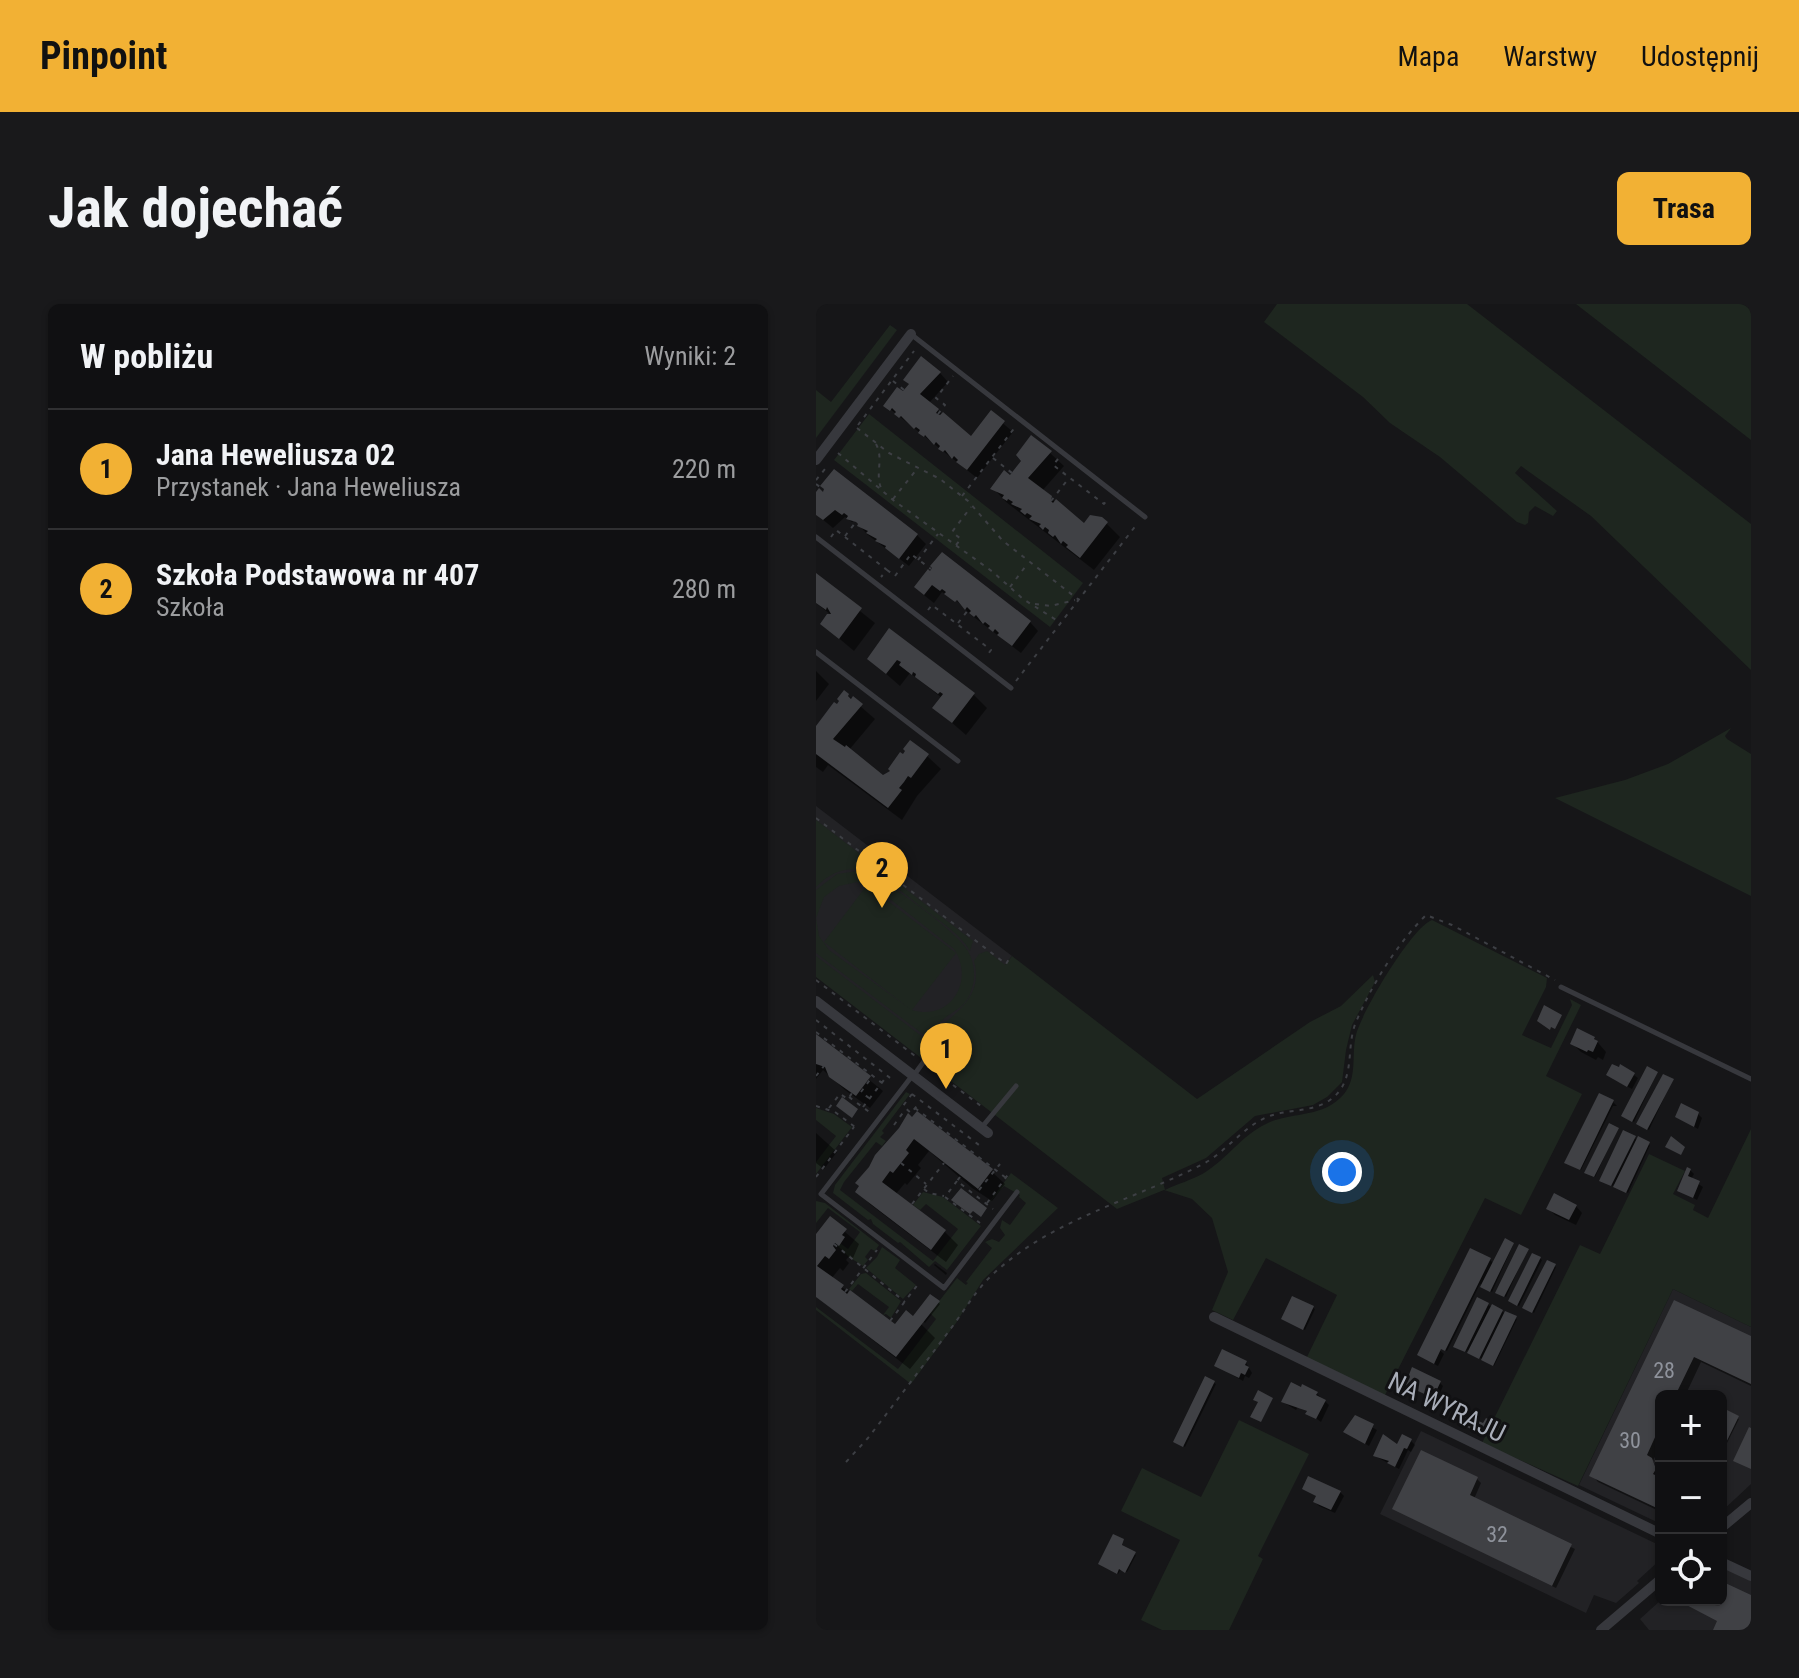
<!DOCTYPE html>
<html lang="pl">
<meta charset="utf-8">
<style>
body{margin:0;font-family:"Roboto Condensed",sans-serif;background:#19191b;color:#f1f3f6}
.controls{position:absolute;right:24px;bottom:24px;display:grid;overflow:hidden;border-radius:12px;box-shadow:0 2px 6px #0004}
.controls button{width:72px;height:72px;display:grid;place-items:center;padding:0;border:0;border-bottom:2px solid #303032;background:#101012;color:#f1f3f6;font:40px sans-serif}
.you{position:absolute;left:526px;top:868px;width:28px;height:28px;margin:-20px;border:6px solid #fff;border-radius:50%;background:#1a73e8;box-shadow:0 0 0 12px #1a73e833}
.badge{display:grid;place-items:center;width:52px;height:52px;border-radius:50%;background:#f2b134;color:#111;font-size:26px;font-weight:700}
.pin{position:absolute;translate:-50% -66px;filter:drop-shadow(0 2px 4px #0008)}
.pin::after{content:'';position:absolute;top:42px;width:28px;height:24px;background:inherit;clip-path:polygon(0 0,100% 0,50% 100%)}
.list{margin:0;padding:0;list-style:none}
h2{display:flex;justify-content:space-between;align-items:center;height:104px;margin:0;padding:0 32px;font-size:34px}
h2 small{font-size:26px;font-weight:400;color:#9c9d9f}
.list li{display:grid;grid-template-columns:52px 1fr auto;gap:24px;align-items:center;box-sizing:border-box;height:120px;padding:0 32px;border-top:2px solid #303032}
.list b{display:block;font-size:30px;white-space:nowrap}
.list p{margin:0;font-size:26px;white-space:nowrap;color:#9c9d9f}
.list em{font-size:26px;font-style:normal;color:#9c9d9f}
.icon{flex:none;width:44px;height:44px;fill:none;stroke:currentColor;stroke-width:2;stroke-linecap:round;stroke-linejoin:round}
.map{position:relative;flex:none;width:935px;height:1326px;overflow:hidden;border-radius:12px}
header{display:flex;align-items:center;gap:48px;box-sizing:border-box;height:112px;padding:0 40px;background:#f2b134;color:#111}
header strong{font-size:38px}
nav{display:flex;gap:44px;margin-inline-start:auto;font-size:28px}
.intro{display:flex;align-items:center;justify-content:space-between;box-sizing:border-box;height:192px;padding:0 48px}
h1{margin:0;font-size:56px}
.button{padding:20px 36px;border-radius:12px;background:#f2b134;color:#111;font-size:28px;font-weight:700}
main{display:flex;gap:48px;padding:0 48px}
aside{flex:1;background:#101012;border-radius:12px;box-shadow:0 2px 6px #0004}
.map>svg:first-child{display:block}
.built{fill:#222225}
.green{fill:#1e261f;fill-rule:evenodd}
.shadow{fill:#0007}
.building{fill:#404145}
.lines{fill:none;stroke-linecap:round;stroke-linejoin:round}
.path{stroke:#3d3f44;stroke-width:2;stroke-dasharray:4 6;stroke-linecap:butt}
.service{stroke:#37383d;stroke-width:5}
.minor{stroke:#37383d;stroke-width:10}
.labels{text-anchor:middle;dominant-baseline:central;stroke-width:6;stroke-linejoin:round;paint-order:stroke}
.number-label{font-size:22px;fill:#8e929b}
.street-label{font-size:26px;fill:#a8adb8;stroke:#111113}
</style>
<header>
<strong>Pinpoint</strong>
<nav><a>Mapa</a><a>Warstwy</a><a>Udostępnij</a></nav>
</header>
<div class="intro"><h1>Jak dojechać</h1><a class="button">Trasa</a></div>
<main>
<aside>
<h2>W pobliżu<small>Wyniki: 2</small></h2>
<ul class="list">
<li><span class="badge">1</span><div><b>Jana Heweliusza 02</b><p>Przystanek · Jana Heweliusza</p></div><em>220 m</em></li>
<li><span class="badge">2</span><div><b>Szkoła Podstawowa nr 407</b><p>Szkoła</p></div><em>280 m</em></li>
</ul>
</aside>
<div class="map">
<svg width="935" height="1326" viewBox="0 0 935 1326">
<rect width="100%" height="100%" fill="#161618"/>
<path class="built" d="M0,502L196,652L114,760L0,672Z
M857,985L935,1023V1180L905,1208V1092H845V1220L763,1181Z
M605,1127L845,1242V1255L821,1277L823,1279L800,1299L778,1291L770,1309L564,1210Z
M905,1262L935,1276V1326H833L824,1315L845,1296H905Z"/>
<path class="green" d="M461,0H651L935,220V366L775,212L705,162L699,169L741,207L737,212L719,202L713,208L712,219L709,221L701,218L624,153L574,119L547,93L448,18Z
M760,0H935V136Z
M74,21L81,26L0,134V86L15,98Z
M53,110L267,279L234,323L18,156Z
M915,424L909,432L911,435L935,450V592L739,494L809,476L852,460Z
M0,516L157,637L154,647C144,629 124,618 108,605C75,580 40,543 0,583Z
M42,567C64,570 142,628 152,647C158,658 160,672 156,684C150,706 136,706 123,719C119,724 115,730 112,734L0,649V586L21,570ZM41,578L60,584L138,645C159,676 135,718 96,706L140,649L51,581L8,638L94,705L13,646L3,632L0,614L8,593L23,582Z
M616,616L731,674L730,683L706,731L735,744L756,701L754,695L765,701L730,772L766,790L705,911L669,894L568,1093L490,1055L521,991L450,954L417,1016L396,1006L412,968L396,914L376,895L348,886L301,905L0,673V652L112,737C132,711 169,697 158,657L163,650L171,647L189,661L196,652L381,795L494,718L525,702L557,671L559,678L536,721L530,746L526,778L511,793L497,801L439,812L390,854L346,874L349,886C361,880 376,876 388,869C411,855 425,832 450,820C475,807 507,815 528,790C542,773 535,750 540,731C545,709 596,623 616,616Z
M90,788L94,790L66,827L68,829L64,833L70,837L66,842L60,838L28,878L24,886L117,957L142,925L110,900L104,906L97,901L107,888L127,893L165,922L131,966L119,957L113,963L84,938L82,939L57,920L55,915L52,916L17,889L19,881Z
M0,804L18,810L36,823L0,870V858L20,832L0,816Z
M935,825V1023L857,985L762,1182L666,1139L764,941L784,950L833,850L869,867L857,890L879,901L877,906L892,914Z
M195,869L242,904L167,976L140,1019L95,1080L0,1006V1003L82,1065L120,1015L114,1009L141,974L150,981L152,979L150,978L176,944L169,938L176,935L183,938L189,931L184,924L186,916L194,921L210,899L203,893L204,891L188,882L172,900Z
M0,897L9,899L63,941L59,947L55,945L49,953L52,956L47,962L33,953L22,942L24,939L32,945L44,928L12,904L0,919Z
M66,943L84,956L79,964L100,981L87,995L50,964L61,953Z
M50,969L85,997L75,1014L70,1010L67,1011L73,1003L42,980L36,987L33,985L45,970Z
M423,1116L493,1150L442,1252L447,1255L413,1326H346L325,1316L364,1236L305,1207L326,1164L385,1193Z"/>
<path class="shadow" d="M124,69L132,78L113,99L155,135L175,109L197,128L161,174L69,101Z
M234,149L248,162L226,187L268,222L290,219L304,233L278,266L190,198L177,184Z
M0,191L101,231L110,240L93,262L52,231L38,216L36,218L29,213L17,224L0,210Z
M112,268L214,318L222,327L205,349L154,310L136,292L134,294L126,288L118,299L109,292L101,283Z
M0,272L59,319L38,347L6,320L14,310L0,299Z
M74,327L157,390L171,404L150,431L119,404L126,394L111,382L94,369L84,382L53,355Z
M0,367L13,380L0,397Z
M28,388L59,415L33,446L67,473L111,452L125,465L101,492L86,516L12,461L7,468L0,463V426L21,403Z
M0,733L67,787L54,804L29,786L7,766L0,775Z
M778,734L790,748L787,756L782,753L780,756L765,748L756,739Z
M841,769L818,818L809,813Z
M818,771L822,774L816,785L797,775Z
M856,777L833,826L824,821Z
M797,798L801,802H797L765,866L752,860Z
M882,810L886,814L882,825L861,813Z
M92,812L175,867L189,880L176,897L156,884L113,847L102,861L105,864L91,881L89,879L79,891L129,928L142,941L130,958L55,901L42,888Z
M801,825L779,873L772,869Z
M0,829L21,848L8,865L0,859Z
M818,834L834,841L812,889L798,880L797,882L786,877Z
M874,866L878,870L875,875L887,883L881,896L863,886Z
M760,902L766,909L760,921L739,911L733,905Z
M14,915L43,940L37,954L34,951L30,956L33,959L27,967L24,964L15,975L79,1023L104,1019L119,1034L94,1065L0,992V933Z
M697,941L676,988L664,980L631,1047L619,1042L628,1050L622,1062L607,1054L604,1051L674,956L678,960Z
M711,946L690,993L683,989Z
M717,951L726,956L703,1002L695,998Z
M732,958L740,963L718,1009L710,1005Z
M119,960L131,969L130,971L118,961Z
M114,992L124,1000L109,1019L100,1011Z
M477,994L499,1005L489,1026L467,1014Z
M859,998L935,1034V1082L885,1058L869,1092H845V1140L837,1157L845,1172V1208L782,1178L776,1171Z
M672,1001L701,1015L678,1062L651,1046L650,1048L641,1044Z
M430,1059L436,1069L433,1074L429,1072L427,1077L401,1062Z
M390,1075L400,1080L369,1143L361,1138Z
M624,1079L627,1082L621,1096L592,1081Z
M500,1089L513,1101L505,1118L490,1107L482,1103L480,1106L467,1098Z
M905,1106L923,1115L908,1145L905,1143Z
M540,1114L561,1126L553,1142L530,1128Z
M595,1137L599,1141L595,1148L592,1146L583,1165L559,1152Z
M606,1148L661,1175L665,1179L658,1195L759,1245L740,1284L579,1205Z
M488,1184L524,1188L528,1192L519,1209L503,1202L499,1198L502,1193Z
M307,1237L306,1243L320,1251L311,1268L305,1265L302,1270L286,1262Z"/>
<path class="building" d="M105,52L125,68L104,90L123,105L120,109L124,111L127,108L155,132L175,106L189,117L151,166L140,158L142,156L138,152L136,155L129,146L127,148L122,145L124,142L120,138L118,141L109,131L108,133L102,129L104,126L100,123L98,125L85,112L83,114L78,110L80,108L76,104L74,107L67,102L81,83L87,87L93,80L87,76Z
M215,131L236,147L212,174L236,192L235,197L237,199L240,195L268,219L274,211L286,213L292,218L264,254L250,243L252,241L247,237L245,240L239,231L237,233L232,229L233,226L229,223L227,226L223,222L225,220L213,215L216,212L211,209L209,211L204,207L206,205L195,200L197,198L192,195L191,197L186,194L188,191L174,185L188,166L194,171L205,157L200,151Z
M18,165L102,230L83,255L69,244L70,242L59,237L61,235L50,229L52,227L41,222L42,220L40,218L30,215L32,212L28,209L26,211L19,206L7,216L0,211V188L3,184L7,188L8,185L4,182Z
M126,248L215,317L196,342L181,331L183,329L179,325L177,328L172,324L174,322L169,318L167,320L160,311L158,313L153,309L155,307L151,303L149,306L141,296L139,298L128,290L130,288L126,285L124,287L116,281L108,291L98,283L112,265L114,267L116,264L114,262Z
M0,269L46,304L23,335L4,320L11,310H15L11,303L10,306L0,299Z
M73,324L159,389L136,419L116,404L127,390L124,388L122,390L99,373L100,370L97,368L96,371L83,361L85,358L81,356L70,370L51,355Z
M28,386L33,390L32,392L35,395L37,392L47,400L17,435L29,443L30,441L67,471L74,467L72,465L84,448L87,450L89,447L87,445L94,436L113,450L95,474L92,472L88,478L83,484L86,486L72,504L0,450V422L18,398L21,400L23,397L21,395Z
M728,701L746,711L739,725L735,723L734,726L721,717Z
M761,724L779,733L778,735L782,737L777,748L772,746L771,748L754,740Z
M0,730L55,772L40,792L13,773L9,763L0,760Z
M796,760L803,763L804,760L819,769L811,783L790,771Z
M831,762L842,768L816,818L805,812Z
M847,770L858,775L831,826L820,820Z
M783,789L798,796L764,866L748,859Z
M26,793L42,805L36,814L20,802Z
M865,799L883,808L878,823L859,813Z
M101,807L177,865L162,885L98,835L90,846L93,849L77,869L74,867L66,878L130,926L115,946L39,888L43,882L39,879L53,863L59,851L83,824L92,809L96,813Z
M793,819L803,824L778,873L768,869Z
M807,826L820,832L795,882L783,877Z
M822,832L834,838L810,889L797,883Z
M855,832L869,843L865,851L849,843Z
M871,863L875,865L872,872L884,877L877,894L861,887Z
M145,884L171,904L165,913L157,907L154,910L135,896Z
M738,889L761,901L753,916L730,905Z
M14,912L31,925L26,931L29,933L23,942L19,939L17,942L20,946L13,955L9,952L1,962L28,981L25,985L29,988L31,990L34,986L79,1020L90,1006L97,1012L114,990L124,997L80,1053L0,993V930Z
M689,934L698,939L674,988L664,983Z
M703,940L713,945L688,993L679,989Z
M654,944L675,954L629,1047L625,1045L618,1060L601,1051Z
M716,949L725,953L701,1002L692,997Z
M731,956L740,960L716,1009L706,1004Z
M476,992L498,1002L487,1026L465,1015Z
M661,993L673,999L649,1048L637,1043Z
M858,996L935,1032V1080L878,1053L859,1092H845V1120L831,1151L836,1154L840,1165L837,1170L845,1174V1206L773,1172Z
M676,1000L687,1006L663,1055L651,1049Z
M689,1007L701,1012L677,1062L665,1056Z
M406,1045L431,1057L429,1061L433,1063L429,1071L425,1069L423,1074L398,1062Z
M596,1063L625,1077L617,1094L589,1081Z
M389,1072L399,1077L367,1143L357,1138Z
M475,1078L485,1083L486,1080L502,1088L500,1091L510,1096L500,1115L489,1110L491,1107L465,1098Z
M442,1086L457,1094L445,1118L434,1113L442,1098L437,1096Z
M905,1103L923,1112L905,1149Z
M645,1109L667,1119L670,1114L676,1117L669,1132L641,1118Z
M539,1111L558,1120L549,1140L527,1128Z
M933,1123L935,1124V1165L917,1157Z
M567,1130L581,1140L586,1130L596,1135L591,1145L588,1144L579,1163L571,1159L573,1157L557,1152Z
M605,1146L662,1173L654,1191L756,1240L736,1282L576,1205Z
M492,1172L525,1187L515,1206L497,1198L500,1192L486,1185Z
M297,1230L308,1235L306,1241L320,1248L309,1269L303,1265L301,1270L282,1260Z
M905,1277L935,1291V1326H897L901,1317L861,1296H905Z"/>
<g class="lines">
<path class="path" d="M77,77L88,86
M122,110L129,101L120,94L137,72
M42,121L98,47
M41,124L73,149L124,175L152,197L187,237L263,296
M60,140C68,155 59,169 65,184
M22,149L77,196L177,268L207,295L245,319
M177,154L196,169
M242,155L237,161L288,200L292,195
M0,176L9,165
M0,180L8,186
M146,192L200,122
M77,195L101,165
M235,197L253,174
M29,232L40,218
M15,233L20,226L71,266L65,273
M140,241L145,235L136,228L155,203
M102,256L122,230
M71,266L79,272L95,250L115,265
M194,283L212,259
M219,300L235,302L259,296
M112,306L116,301L175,346L170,353
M142,319L153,305
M200,377L321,220
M0,514L190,660L193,655
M0,676L99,752
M0,716L78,777
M0,728L66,779
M113,763L169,805
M0,772L8,762
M96,790L163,841
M96,790L87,802L95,809L104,798
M33,793L56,810
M53,794L45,788L56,773
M0,802L19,808L43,826
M47,803L71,772
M13,804L24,790L32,795L36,789
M99,804L190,874
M78,821L89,806
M85,859L110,880
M0,873L38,823
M144,873L141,877L177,905
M141,877L129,893L164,919
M108,885L113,889L128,892
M163,886L184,860
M171,899L194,868
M96,900L128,859
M18,940L89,998
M29,988L61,946
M74,1017L103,979
M30,1158L52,1134C79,1099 106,1063 133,1027C146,1010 158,989 173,974C232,916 316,897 387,860C408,849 424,827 445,816C465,804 494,810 514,796C541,777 529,744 540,718C556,680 581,640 610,611L636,621L739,676"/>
<path class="service" d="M96,31L329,213
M0,233L195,384
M0,348L142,457
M745,683L935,775
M98,771L109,756
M96,772L5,890L128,984L201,888
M166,823L200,782"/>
<path class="minor" d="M0,156L95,30
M0,697L172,829
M398,1013L845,1230
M905,1224L935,1199
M905,1258L935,1272
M785,1326L845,1275"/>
</g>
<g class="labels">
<g class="number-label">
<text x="848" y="1066">28</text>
<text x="814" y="1136">30</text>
<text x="681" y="1230">32</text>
</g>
<g class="street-label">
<text transform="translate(631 1103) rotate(26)">NA WYRAJU</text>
</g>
</g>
</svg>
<div class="controls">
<button>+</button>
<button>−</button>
<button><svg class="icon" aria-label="locate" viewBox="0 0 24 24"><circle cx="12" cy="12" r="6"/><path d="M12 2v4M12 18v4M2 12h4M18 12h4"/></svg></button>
</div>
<div class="you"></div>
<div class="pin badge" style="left:130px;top:785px">1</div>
<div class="pin badge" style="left:66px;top:604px">2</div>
</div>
</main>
